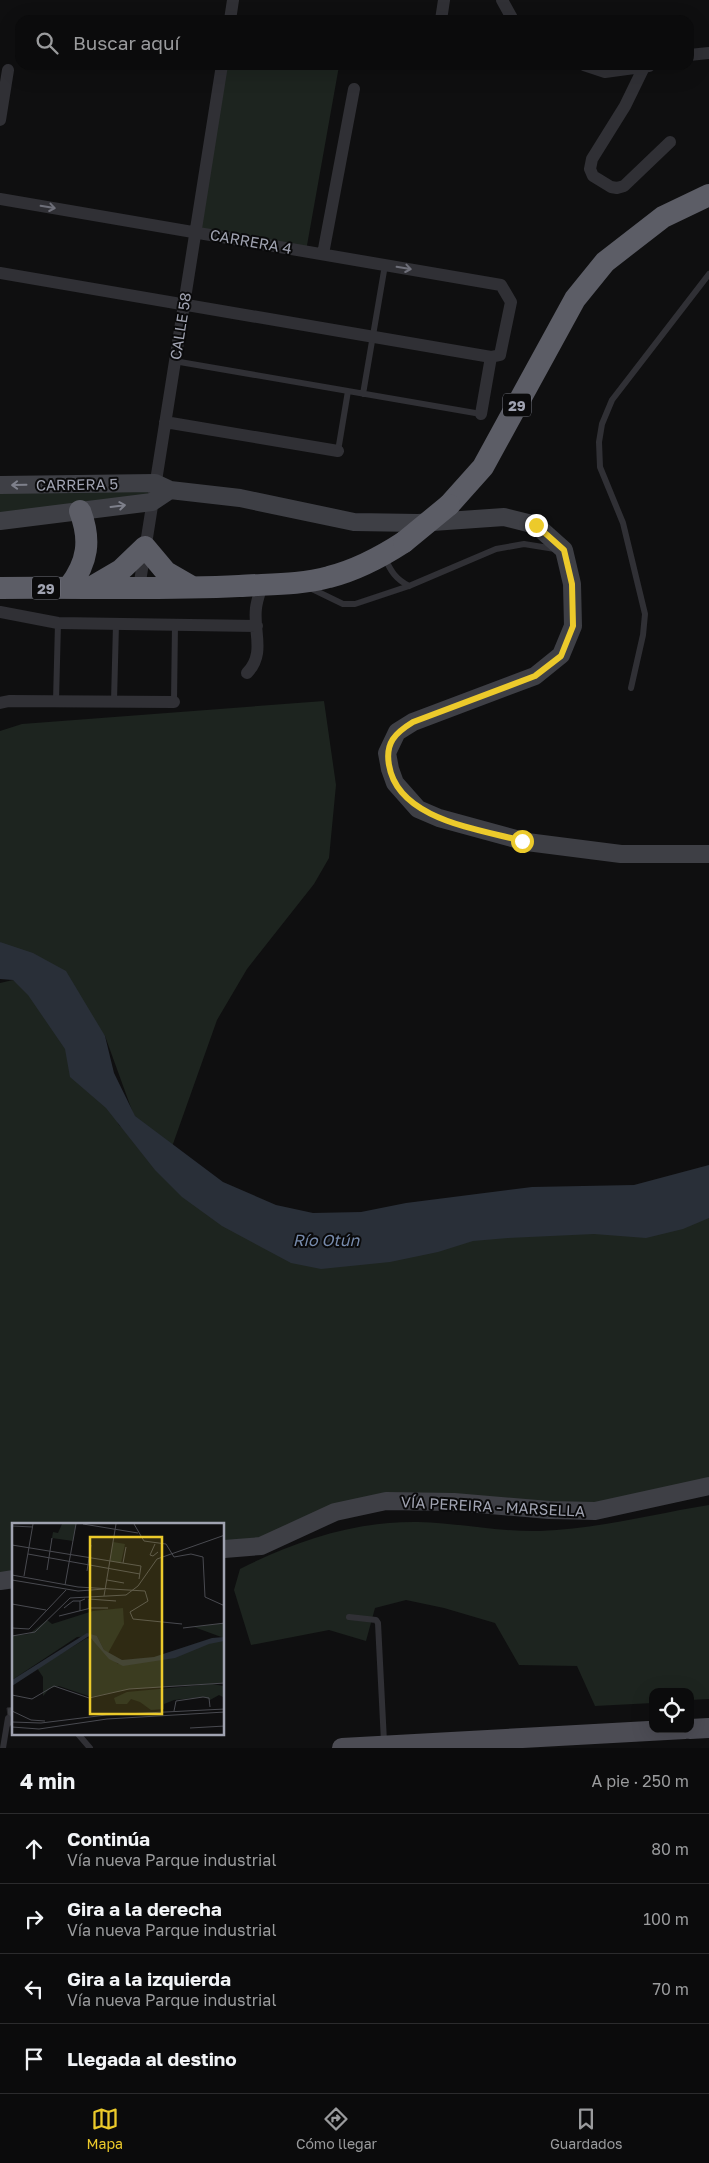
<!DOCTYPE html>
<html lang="es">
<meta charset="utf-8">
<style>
body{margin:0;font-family:"Golos Text",sans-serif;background:#141415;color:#f1f3f6}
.controls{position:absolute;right:15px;bottom:15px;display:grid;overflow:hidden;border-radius:10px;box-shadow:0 5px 20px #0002}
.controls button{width:45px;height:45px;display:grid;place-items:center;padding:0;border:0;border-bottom:1px solid #2b2b2d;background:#0b0b0c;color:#f1f3f6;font:25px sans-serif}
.stop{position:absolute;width:15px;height:15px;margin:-11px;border:4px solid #ecca2b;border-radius:50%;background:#fff}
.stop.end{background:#ecca2b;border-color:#fff;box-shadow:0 1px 5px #0008}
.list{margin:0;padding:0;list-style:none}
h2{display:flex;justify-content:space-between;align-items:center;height:65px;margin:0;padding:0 20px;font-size:21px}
h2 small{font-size:16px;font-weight:400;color:#9a9b9d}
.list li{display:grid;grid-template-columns:32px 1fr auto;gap:15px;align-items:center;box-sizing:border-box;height:70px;padding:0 20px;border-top:1px solid #2b2b2d}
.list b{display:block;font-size:19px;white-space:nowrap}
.list p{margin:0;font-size:16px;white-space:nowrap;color:#9a9b9d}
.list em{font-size:16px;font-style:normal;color:#9a9b9d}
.icon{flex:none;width:28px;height:28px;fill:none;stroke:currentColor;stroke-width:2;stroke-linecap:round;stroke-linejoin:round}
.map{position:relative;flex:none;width:709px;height:1748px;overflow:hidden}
.search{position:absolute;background:#0b0b0c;box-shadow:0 5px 20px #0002;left:15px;right:15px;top:15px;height:55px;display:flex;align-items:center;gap:12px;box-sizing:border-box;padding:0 18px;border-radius:15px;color:#9a9b9d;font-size:19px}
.sheet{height:345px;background:#0b0b0c}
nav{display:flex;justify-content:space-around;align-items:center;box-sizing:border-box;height:70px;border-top:1px solid #2b2b2d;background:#0b0b0c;font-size:14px;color:#9a9b9d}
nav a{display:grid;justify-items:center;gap:2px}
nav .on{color:#ecca2b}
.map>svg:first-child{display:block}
.green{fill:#1d241f}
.water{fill:#292f38}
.building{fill:#3b3c40;stroke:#29292c}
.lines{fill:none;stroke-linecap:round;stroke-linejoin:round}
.lane{stroke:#303035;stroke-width:6}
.street{stroke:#303035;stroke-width:12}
.secondary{stroke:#3e3f45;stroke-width:18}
.primary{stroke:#4c4c54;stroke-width:20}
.highway{stroke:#5c5d66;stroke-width:22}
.highway-bridge{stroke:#5c5d66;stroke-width:22}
.oneway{stroke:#6e6f79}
.oneway2{stroke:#7e808b}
.route{stroke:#ecca2b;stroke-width:6}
.labels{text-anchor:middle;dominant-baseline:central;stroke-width:4;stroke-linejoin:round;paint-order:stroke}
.shield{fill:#0a0a0b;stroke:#73757f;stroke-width:1}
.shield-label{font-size:14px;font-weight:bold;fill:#a0a3b1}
.street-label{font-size:15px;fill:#a0a3b1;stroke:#0a0a0b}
.water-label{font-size:16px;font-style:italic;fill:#778bac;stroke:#0a0a0b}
.inset-road{fill:none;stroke:#494a50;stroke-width:1}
.view{fill:#ecca2b;fill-opacity:0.15;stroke:#ecca2b;stroke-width:2.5}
.inset-edge{fill:none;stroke:#a0a3b1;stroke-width:2.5}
</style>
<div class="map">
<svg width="709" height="1748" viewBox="0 0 709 1748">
<rect width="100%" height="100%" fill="#0f0f10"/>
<path class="green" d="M222,65L339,66L306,251L195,232Z
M155,483L152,502L0,521V485Z
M324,701L336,785L329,858L314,884L247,969L217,1020L168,1158L134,1116L105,1036L0,942V731L22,724Z
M13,980L67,1021L119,1125L279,1254L709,1196V1495L595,1511L388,1501L285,1536L224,1547V1524H14V1579L0,1577V983Z
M709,1505V1699L690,1700V1692H653V1703L595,1706L577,1666L519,1665L495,1623L444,1608L406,1600L375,1608L366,1641L329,1630L251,1645L234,1590L240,1569C295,1541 355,1521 418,1522C459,1523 499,1532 540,1531C597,1529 653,1514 709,1505Z"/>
<path class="water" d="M0,942L33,953L66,971L105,1036L114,1073L135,1116L223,1182L276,1205L313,1213L361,1212L406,1203L532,1187L634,1185L709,1165V1218L683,1229L646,1238L594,1234L508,1238L473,1241L438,1252L390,1262L321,1269L291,1263L222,1226L182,1197L155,1170L106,1108L70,1077L65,1049L28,995L13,980L0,979Z"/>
<path class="building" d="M14,1707V1725L9,1726L7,1708Z"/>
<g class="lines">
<path class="lane" d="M174,361L481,414
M363,394L385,265
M338,451L348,391
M385,558C391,572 396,579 409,586
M310,588L343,604H355L409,586L496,549L524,544L555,549
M631,688L643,635L645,614L623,523L600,467L599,442L602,424L612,400L709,274
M56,701L58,623
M114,701L116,624
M174,702L175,624
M349,1617L376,1620L378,1623L384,1742
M78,1734L90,1748
M3,1748L8,1718"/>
<path class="street" d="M502,0L513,20
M230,20L233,0
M441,20L444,0
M689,55L709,53
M584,65L605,72L649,66
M644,67L625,106L592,159L590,169L593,176L611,187L617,188L624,186L670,142
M0,120L8,70
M0,199L501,285L511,302L500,355L491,357L0,273
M323,254L354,89
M481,414L491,357
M165,422L338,451
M139,588L222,65
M0,612L58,623L257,626
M247,673C266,653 253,632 256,608C257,600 260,592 262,585
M0,703L9,701L174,702"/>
<path class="secondary" d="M0,485L155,483L170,490L240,498L354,522L418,523L504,517L536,525L564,550L572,584L573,626L561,655L535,676L413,722L397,732L387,753L390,769L395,783L418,809L439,818L527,842L621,854H709
M0,521L152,502L170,490
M224,1549L261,1546L335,1512L386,1501L454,1502L549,1510L595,1511L709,1486
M0,1581L14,1579"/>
<path class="primary" d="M690,1729L709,1728
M342,1748L685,1729"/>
<path class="highway" d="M449,505L483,467L575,299L605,262L663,217L709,195
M69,587C88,562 91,540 80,511
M92,587L121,570L145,547L166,572L192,587
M0,588C80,587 159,590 239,586C269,584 300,585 329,577C357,570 381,557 404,542"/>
<path class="highway-bridge" d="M404,542L449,505"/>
</g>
<defs><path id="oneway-shaft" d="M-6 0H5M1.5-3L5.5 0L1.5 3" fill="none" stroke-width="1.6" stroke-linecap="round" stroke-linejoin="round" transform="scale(1.25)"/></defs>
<g class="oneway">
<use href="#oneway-shaft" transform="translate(48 207) rotate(9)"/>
<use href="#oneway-shaft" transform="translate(404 268) rotate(9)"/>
</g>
<g class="oneway2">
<use href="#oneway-shaft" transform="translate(19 485) rotate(179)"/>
<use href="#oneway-shaft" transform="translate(118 506) rotate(-7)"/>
</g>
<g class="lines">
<path class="route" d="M522,841C479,829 398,820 389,765C385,743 395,733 413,722L535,676L561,656L573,626L572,584L564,550L536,525"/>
</g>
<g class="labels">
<g class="shield">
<rect x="503" y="393.5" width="28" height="23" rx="4"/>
<rect x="32" y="576.5" width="28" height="23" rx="4"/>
</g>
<g class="shield-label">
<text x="517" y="405">29</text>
<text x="46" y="588">29</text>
</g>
<g class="street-label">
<text transform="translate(251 241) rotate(10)">CARRERA 4</text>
<text transform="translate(180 326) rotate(-81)">CALLE 58</text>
<text transform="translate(77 484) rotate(-1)">CARRERA 5</text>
<text transform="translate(493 1506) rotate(3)">VÍA PEREIRA - MARSELLA</text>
</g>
<g class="water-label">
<text x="326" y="1240">Río Otún</text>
</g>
</g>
<g transform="translate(12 1523)">
<rect width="212" height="212" fill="#0f0f10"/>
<path d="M50,1H64L61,18L40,15L41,9L46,10ZM101,19L113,21L109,40L98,38ZM111,85L112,101L95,132L106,141L145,136L212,116V160L118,166L79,174L47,163L38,165L31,173V154L25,145L75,115L85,118L92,127L85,113L65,114L0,157V113L17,111L35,97L40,101L81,88ZM212,100V115L182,104ZM200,161L212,163L213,175L207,172L198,177L192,174L162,177L152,181V186L139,187L128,179L119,176L115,181H104L102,175L115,169Z" fill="#1d241f"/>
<path d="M75,110L85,113L92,127L110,137L142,134L200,115L212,114V118L197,121L163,135L111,143L97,136L77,113L0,163V157Z" fill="#292f38"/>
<path class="inset-road" d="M71,1L126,10M122,1L132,18L154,21L162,34L179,31L191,34L193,74L213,83M0,3L21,4M143,21L138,32L141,33L146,29M0,22L129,43L127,56M16,31L128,51M111,40L114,24M35,47L40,15M75,48L79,22M0,52L66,64L133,68L136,78L118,89L121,96L170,101M12,53L21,1M0,57L66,68L92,66M95,57L112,60M53,62L64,1M92,73L104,1M0,81L34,87M52,85L61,78H68M77,86V76L104,78M68,88V78L73,76M47,93L79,85H96M0,105L17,106L54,67M171,105L213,100M0,113L23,109L58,75L114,72L126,63L145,36L213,12M0,172L20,176L42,163L77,175L117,166L213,160M0,188L19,197L33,198M162,188L164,178L191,174L197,175L198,184M0,199L29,200L94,192L213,186M0,204L27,206L95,196L213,189M178,205L213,203"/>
<path class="view" d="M78,14H150V191H78Z"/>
<rect width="212" height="212" class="inset-edge"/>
</g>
</svg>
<div class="controls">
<button><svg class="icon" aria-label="locate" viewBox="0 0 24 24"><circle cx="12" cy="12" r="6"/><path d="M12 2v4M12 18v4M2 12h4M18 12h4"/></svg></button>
</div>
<div class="stop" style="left:522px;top:841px"></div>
<div class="stop end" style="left:536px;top:525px"></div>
<div class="search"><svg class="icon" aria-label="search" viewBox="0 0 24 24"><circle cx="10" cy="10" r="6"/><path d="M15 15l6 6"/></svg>Buscar aquí</div>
</div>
<section class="sheet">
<h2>4 min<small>A pie · 250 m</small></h2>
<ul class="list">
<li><svg class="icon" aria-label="ahead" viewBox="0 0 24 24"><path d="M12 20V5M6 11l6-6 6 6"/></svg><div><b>Continúa</b><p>Vía nueva Parque industrial</p></div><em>80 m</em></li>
<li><svg class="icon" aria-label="right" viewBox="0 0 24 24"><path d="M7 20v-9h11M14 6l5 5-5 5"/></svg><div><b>Gira a la derecha</b><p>Vía nueva Parque industrial</p></div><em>100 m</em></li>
<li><svg class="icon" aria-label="left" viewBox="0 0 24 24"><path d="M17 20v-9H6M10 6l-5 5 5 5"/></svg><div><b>Gira a la izquierda</b><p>Vía nueva Parque industrial</p></div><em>70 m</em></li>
<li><svg class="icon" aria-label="arrive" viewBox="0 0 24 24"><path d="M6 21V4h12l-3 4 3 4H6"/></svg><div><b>Llegada al destino</b></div></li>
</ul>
</section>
<nav>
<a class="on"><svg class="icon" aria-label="map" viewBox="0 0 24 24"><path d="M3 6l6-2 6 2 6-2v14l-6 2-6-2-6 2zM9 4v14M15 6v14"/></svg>Mapa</a>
<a><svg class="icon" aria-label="directions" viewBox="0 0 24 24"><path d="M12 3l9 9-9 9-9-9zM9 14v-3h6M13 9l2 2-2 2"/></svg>Cómo llegar</a>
<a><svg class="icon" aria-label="saved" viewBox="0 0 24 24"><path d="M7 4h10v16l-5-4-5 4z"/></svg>Guardados</a>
</nav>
